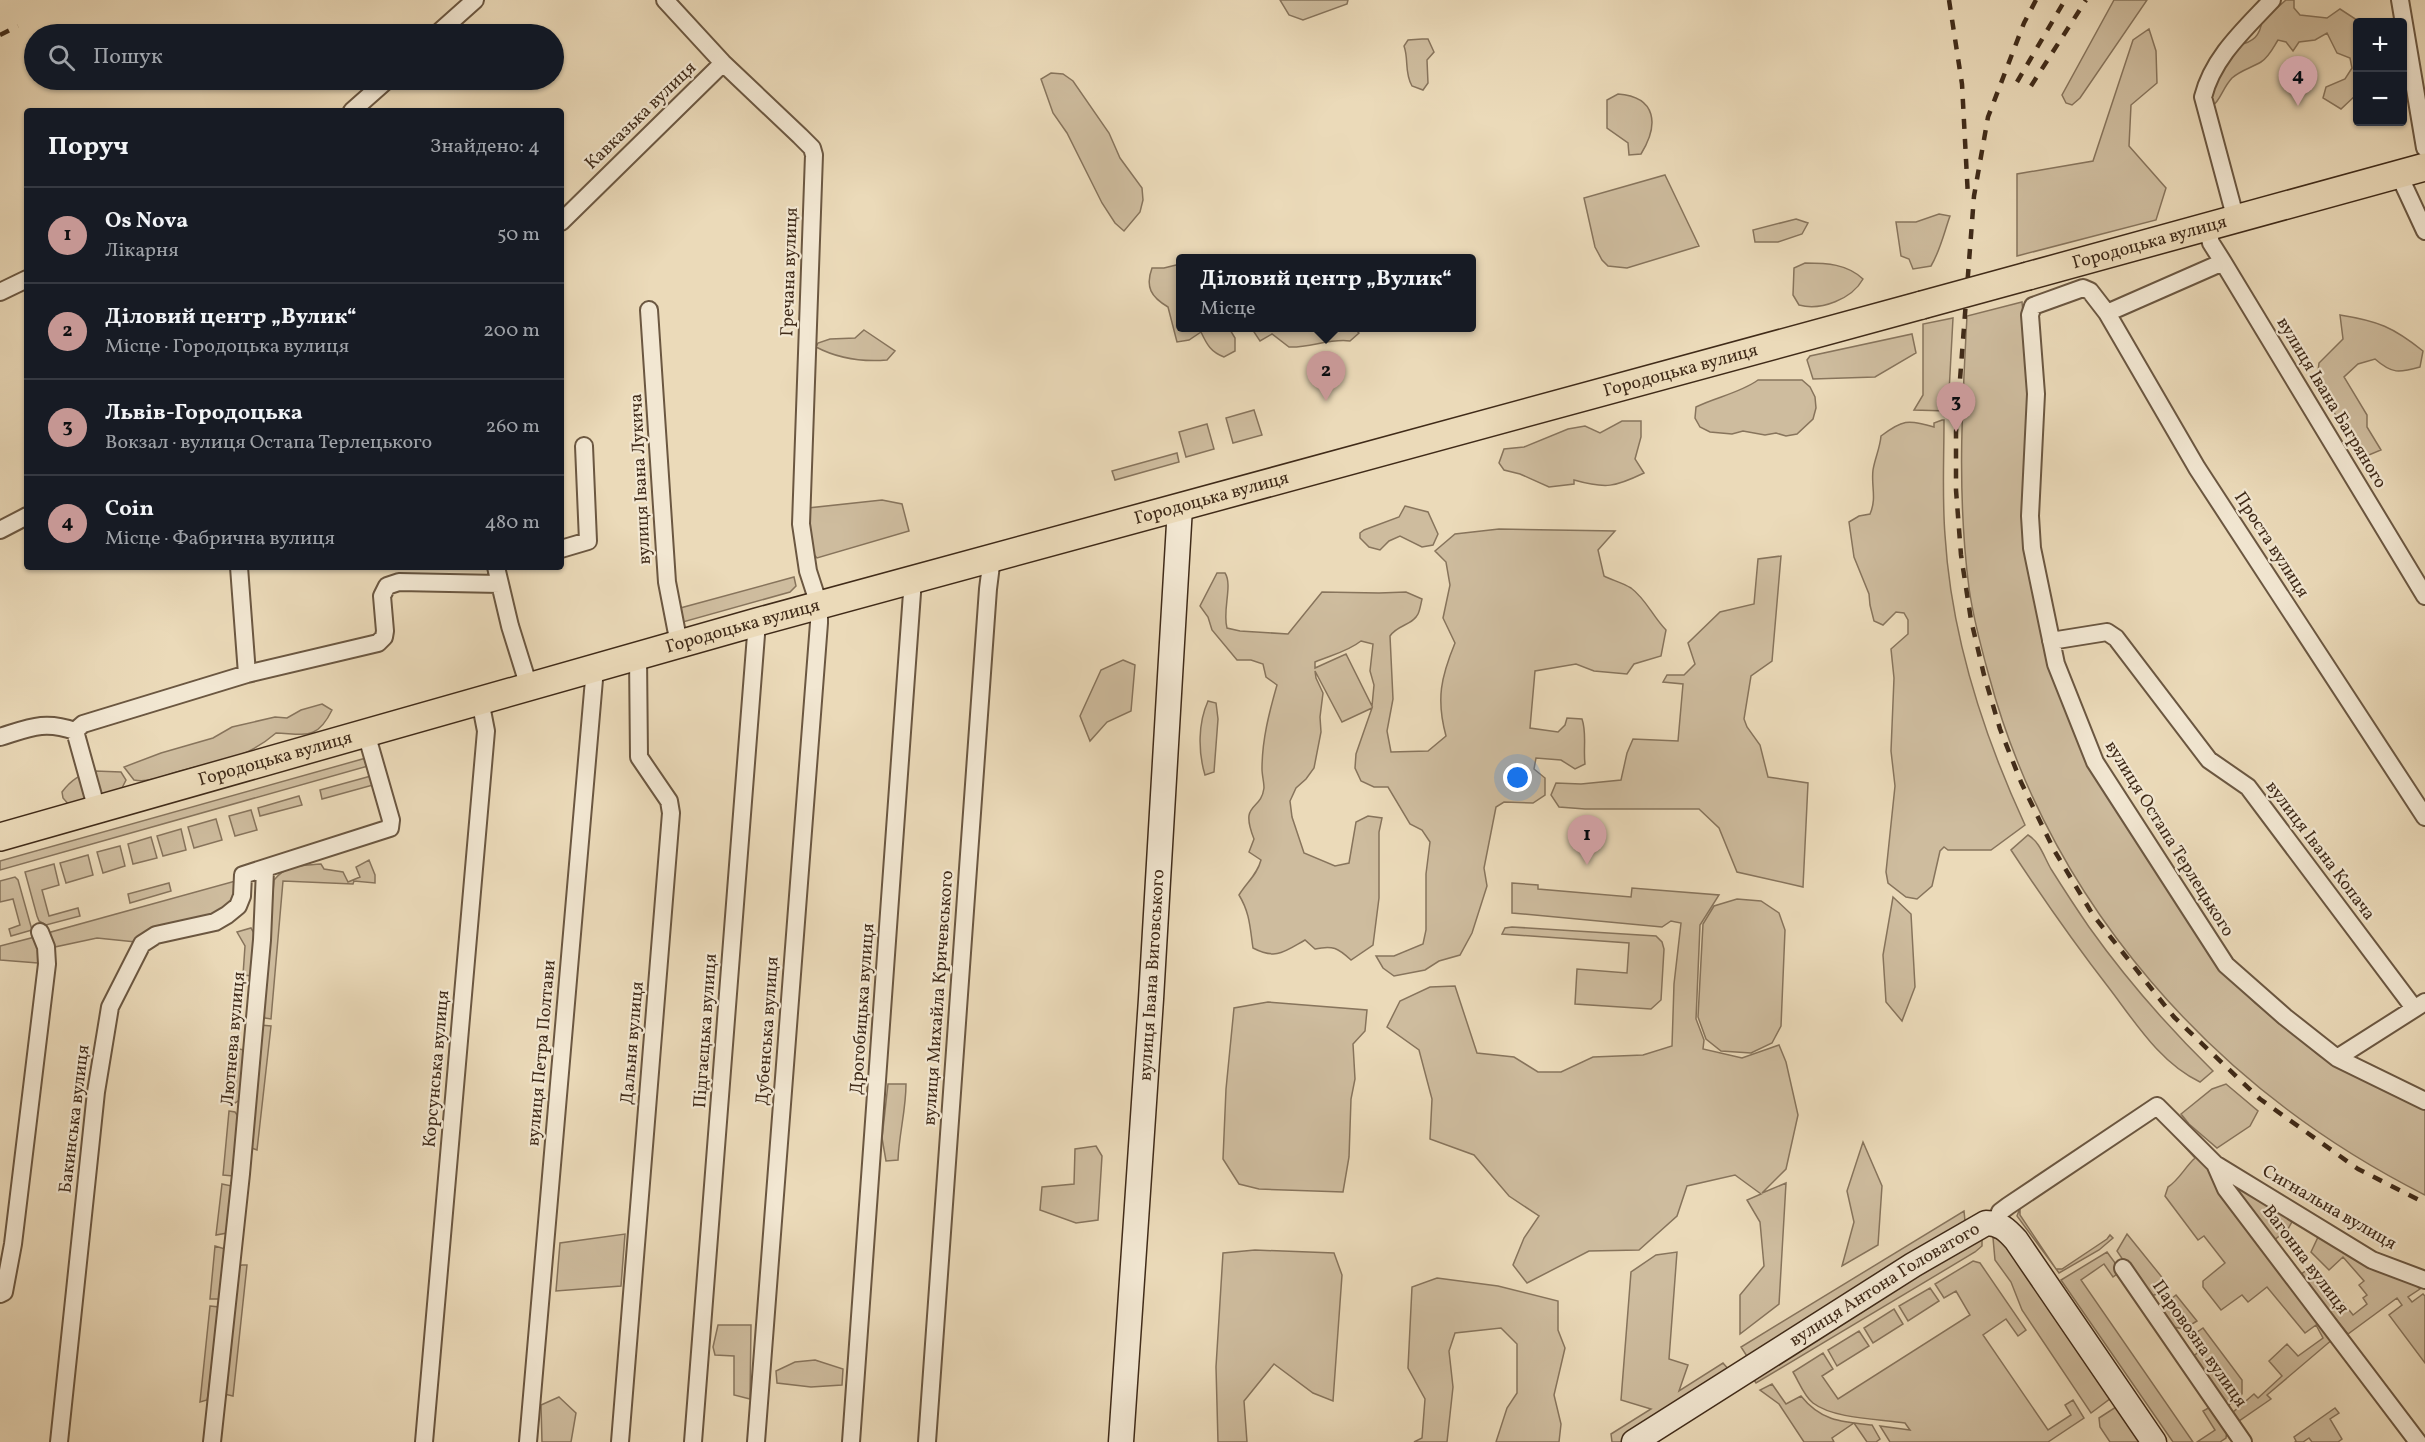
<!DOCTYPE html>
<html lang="uk">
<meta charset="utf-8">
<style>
body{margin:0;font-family:Vollkorn,serif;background:#20242c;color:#f1f3f6}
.controls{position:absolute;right:18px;top:18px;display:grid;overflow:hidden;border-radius:6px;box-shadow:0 2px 4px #0004}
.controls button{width:54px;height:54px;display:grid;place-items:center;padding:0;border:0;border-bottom:2px solid #363941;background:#171b24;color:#f1f3f6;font:30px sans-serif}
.you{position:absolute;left:1518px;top:778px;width:21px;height:21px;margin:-15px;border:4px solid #fff;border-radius:50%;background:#1a73e8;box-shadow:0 0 0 9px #1a73e833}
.badge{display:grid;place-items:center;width:39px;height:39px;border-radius:50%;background:#c59692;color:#111;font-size:20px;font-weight:700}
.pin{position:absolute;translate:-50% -50px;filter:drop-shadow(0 2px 3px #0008)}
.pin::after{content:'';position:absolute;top:32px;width:21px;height:18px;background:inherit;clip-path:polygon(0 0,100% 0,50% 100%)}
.popup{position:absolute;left:1176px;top:254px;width:300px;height:78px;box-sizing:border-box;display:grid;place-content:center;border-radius:6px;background:#171b24;filter:drop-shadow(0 2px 4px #0005);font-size:20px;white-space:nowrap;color:#9ea1a6}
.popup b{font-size:22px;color:#f1f3f6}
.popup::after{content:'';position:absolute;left:50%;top:100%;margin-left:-12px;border:12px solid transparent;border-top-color:#171b24}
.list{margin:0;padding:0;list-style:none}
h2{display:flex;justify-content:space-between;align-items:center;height:78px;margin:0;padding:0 24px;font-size:26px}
h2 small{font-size:20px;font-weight:400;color:#9ea1a6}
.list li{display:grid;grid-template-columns:39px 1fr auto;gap:18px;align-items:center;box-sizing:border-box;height:96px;padding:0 24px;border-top:2px solid #363941}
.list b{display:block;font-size:22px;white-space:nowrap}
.list p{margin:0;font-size:20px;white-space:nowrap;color:#9ea1a6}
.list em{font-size:20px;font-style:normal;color:#9ea1a6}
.icon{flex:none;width:33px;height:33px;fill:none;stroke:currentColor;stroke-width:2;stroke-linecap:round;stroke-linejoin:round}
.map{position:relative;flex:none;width:2425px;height:1442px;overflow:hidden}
.search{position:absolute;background:#171b24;box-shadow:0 2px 4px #0004;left:24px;top:24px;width:540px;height:66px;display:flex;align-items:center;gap:15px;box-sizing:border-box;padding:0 21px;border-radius:33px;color:#9ea1a6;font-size:22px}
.panel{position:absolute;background:#171b24;box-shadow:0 2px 4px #0004;left:24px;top:108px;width:540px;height:462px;border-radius:6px}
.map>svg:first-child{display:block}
.green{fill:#cebc9e;stroke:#87745c;stroke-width:1.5;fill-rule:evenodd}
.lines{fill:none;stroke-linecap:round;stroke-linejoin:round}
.street-casing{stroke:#6b5741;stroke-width:20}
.secondary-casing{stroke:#402b19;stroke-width:27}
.primary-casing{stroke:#402b19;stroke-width:30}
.street{stroke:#f2e7d2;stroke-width:16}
.secondary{stroke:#f2e7d2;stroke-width:24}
.primary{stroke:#ebdab9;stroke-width:27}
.rail{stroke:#402b19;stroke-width:4.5;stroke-dasharray:10 10;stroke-linecap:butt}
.primary-bridge-casing{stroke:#402b19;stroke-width:30;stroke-linecap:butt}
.primary-bridge{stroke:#ebdab9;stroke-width:27}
.labels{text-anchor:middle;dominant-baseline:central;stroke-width:4.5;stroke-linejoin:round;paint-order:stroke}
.street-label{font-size:18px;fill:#402b19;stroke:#f2e7d2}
</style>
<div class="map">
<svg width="2425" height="1442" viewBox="0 0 2425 1442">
<rect width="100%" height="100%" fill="#ebdab9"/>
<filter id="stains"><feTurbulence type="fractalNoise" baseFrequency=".00333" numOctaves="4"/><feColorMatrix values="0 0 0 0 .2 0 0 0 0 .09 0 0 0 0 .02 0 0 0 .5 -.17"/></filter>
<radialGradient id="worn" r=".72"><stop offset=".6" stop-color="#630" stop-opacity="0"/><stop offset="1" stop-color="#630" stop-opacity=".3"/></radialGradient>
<path class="green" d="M1280,0H1348L1347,4L1303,20L1289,15Z
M2114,0H2147L2080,98L2072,105L2066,103L2062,95Z
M2286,0H2294V8L2300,15L2327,18L2340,9L2360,22H2358L2357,94L2341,109L2323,98L2326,87L2345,79L2352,68L2350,58L2337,53L2327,33L2315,40L2299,42L2293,51L2286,42L2278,40C2273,48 2269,57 2261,62C2251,68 2241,70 2232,78C2221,90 2222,100 2207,111L2204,90L2239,45C2253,42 2260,36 2262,21Z
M2149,29L2156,51L2157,83L2131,105L2129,146L2166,188L2156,220L2017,256V174L2093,161L2133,40Z
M1422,39H1428L1434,52L1427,60L1428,83L1423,90L1412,86C1404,72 1409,60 1404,46L1408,40Z
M1051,73L1063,74L1073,81L1109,133L1120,158L1142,188L1143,200L1140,212L1124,231L1115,223L1102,203L1067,133L1053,113L1041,79Z
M1618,94C1657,97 1659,125 1641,154L1629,155L1628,143L1607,128V100Z
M1665,175L1699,246L1627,268L1608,266L1602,260L1595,247L1584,198Z
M1939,214L1950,216C1944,233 1940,251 1931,266L1913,269L1909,259L1901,256L1896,222H1916Z
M1796,219L1808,223L1802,234L1778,242H1755L1753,230Z
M1805,263C1827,263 1847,264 1863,279C1852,299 1821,311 1799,305L1793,295L1794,268Z
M1176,265L1180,266V328H1229L1235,338V351L1224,357C1211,352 1207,345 1201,332L1189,340L1177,342L1168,307C1151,297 1145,287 1152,268H1164Z
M2022,302L2030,382L2024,509L2086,758L2221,967L2255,1003L2320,1056L2425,1108V1195C2215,1089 2051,906 1989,676C1981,647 1973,617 1969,588C1957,496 1962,408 1967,316Z
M2340,315C2378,321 2393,327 2423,351L2420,367C2399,373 2392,374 2375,359L2358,364L2344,377L2367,415V427L2381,450L2364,457L2316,386L2319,363L2343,339Z
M1953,318L1948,411L1914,410L1923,395V324Z
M1255,328H1353L1359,333L1350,341C1330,338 1310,348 1289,347L1272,334L1260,341L1252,329Z
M864,330L895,351L887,360C863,362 837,358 816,347L818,343L830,339L855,338Z
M1912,334L1916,353L1875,377L1813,379L1807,360L1810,356Z
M1758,380H1802L1810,387L1815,397L1816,408L1813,419L1797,434L1786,436L1776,433L1765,435L1743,431L1732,434L1710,432L1700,427L1695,418L1696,407C1716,397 1740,393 1758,380Z
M1254,410L1262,435L1233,443L1226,418Z
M1942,420H1944C1944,459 1942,497 1945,535C1951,635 1983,734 2025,825L1991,850H1948L1944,847L1940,851L1932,886L1917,899L1906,897L1888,883L1886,872L1895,786L1891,751L1894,678L1891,649L1908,634V620L1904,613L1896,612L1883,625L1874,621L1870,605L1869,594L1854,557L1849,522L1859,516L1870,514C1877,498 1871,486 1873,470C1875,458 1880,448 1881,436C1902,420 1908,419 1934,427V423Z
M1622,421H1641V437L1635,459L1644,473C1615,487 1606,489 1574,480V484L1549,487L1520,474L1504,470L1499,463L1504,449L1524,447L1568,429L1585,426L1600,433Z
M1207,424L1214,449L1186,457L1179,432Z
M1177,453L1179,462L1115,480L1112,471Z
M882,500L902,504L909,531L817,558L810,550L808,508Z
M1405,506L1428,512L1438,534L1433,545L1422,547L1400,536L1389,541L1380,550L1369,547L1360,538V533L1364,530L1399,517Z
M1499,529L1615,531L1598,550L1604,576C1612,580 1623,583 1631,588C1646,599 1653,617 1666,630L1661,656L1634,664L1627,674L1594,671L1576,664L1535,671L1530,728L1558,732L1565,725L1567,718L1582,719C1587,733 1583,749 1585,764L1575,769L1561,760L1536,758L1534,769L1545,778V795L1533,803L1504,802L1496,807L1484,868L1487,886L1472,933L1460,955L1439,961L1425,970L1394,976L1383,968L1376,956H1394L1423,944L1426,930V874L1430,842L1422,830L1410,824L1388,787H1374L1361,781L1355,768L1356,754L1372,708L1342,722L1315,671L1316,678L1323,693L1320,717L1321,732L1314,768L1306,779L1296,788L1290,801L1292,817L1304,853L1335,866L1349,863L1356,822L1368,816L1382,818L1379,832V898L1373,945L1351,960C1338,948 1333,945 1315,949L1305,940C1284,952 1276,960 1253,948C1250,928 1250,913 1239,895C1247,882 1257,875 1261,860L1249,852L1254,839C1239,801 1261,812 1264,788C1264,782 1262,775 1262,769C1262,740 1269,713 1277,685L1266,677L1263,664L1251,660H1237L1212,630L1208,617L1200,606L1217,573H1225C1233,585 1222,611 1227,628L1240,631L1288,634L1322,592L1379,593L1406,592L1422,599C1421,603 1420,610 1418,614C1413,625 1397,625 1390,636L1393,699L1387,731L1391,752L1428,751L1446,736C1436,699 1441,677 1455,643L1443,618L1450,585L1446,562L1435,551L1455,534ZM1361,641L1373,644L1370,671L1374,685L1372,706L1346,654L1315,668V662C1331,655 1347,652 1361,641Z
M1781,556L1772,661L1751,676L1744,719L1747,727L1760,745L1768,777L1808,783L1803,887L1737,872L1719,828L1699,809H1585L1559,807L1551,795L1556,783L1581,784L1621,780L1627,753L1633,739L1678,741L1683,684L1663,682L1667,675H1684L1695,664L1688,643L1720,612L1754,604L1758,559Z
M794,577L796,586L790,592L683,622L673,610Z
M1123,660L1135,665L1131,711L1107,722L1090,741L1080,716L1101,670Z
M1208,701L1216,703L1218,719L1214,772L1205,775C1198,752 1198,723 1208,701Z
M322,704L332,710C317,741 304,734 276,733C245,760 217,761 180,771C165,775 150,783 134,780L124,767L161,753L213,738L232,727L275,717L287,718L301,710Z
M366,758L368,766L0,870V861Z
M95,771L121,772L126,780L122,788L69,805L63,798L62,792C71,780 80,774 95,771Z
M371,776L373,785L322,799L320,790Z
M299,796L302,805L260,816L258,808Z
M251,810L257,830L235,836L229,816Z
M216,819L222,840L194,848L188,827Z
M181,829L186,850L163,856L157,836Z
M2028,835C2040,842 2044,857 2051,869C2063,888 2076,908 2089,927C2126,979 2167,1026 2213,1071L2200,1082C2160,1063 2135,1022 2109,988C2074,943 2042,897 2011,850Z
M151,837L157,858L133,864L128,844Z
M120,846L125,866L103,873L97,852Z
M88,855L93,875L66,883L60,863Z
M369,860L375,875V883L354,881L353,884L283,881L271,1019L265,1018L263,1013L274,880C287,864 301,866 321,864L324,869L343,872L348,882L360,877L356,867Z
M54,864L59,885L42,890L49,916L78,908L80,916L46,925L39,921L37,916L25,872Z
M15,877L18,880L32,930L11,936L9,929L20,925L13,899L0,902V881Z
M239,880L237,895L222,914L136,942L97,938L50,948L48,936L51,932Z
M169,883L171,891L130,903L128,894Z
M1512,883L1538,885V889L1631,897L1632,888L1719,895L1700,925L1696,1019L1704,1040L1703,1049L1742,1058L1779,1045L1786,1062L1798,1115L1786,1169L1762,1193L1786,1183L1779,1304L1740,1334V1295L1764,1266L1760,1222L1747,1200L1761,1194L1735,1175L1687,1186L1677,1216L1639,1250L1589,1251L1527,1283L1513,1265L1524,1238L1539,1216L1509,1196L1474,1155L1430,1139L1432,1099L1419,1050L1387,1027L1400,1001L1430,987L1455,986L1477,1053L1514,1057L1538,1072H1561L1593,1057L1643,1055L1672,1046L1674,984L1681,923L1671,921L1662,927L1512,913Z
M1893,897L1911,914L1915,987L1902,1021L1886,1002L1883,955Z
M1737,899L1761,901L1779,913L1785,930L1781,1026L1772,1043L1751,1053L1721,1051L1706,1039L1698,1017L1703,924L1714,906Z
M1512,927L1656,936L1662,942L1664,949L1661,1000L1651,1009L1575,1004L1577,969L1627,973L1629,943L1502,934L1505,928Z
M251,928L257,938L252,976L243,975L245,946L237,932Z
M35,937L43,961L38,963L0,960V946Z
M1268,1002L1367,1010L1365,1031L1353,1044L1355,1079L1351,1099L1349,1157L1343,1192L1259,1189L1239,1184L1223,1159L1226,1089L1234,1008Z
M260,1025L271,1026L257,1150L249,1147Z
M235,1048L244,1050L241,1099L235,1103H230Z
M888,1084H906C906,1110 899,1134 898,1160L886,1161L882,1138Z
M2226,1084L2258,1111L2250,1126L2217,1148L2189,1124L2181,1114L2212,1089Z
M229,1111L235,1112L240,1119L233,1176L223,1175Z
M2172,1129L2207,1166L2333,1339L2267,1395L2271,1399L2236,1423L2232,1413L2254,1394L2258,1398L2282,1376L2269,1361L2287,1344L2298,1356L2323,1338L2316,1325L2305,1333L2267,1287L2248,1302L2242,1295L2221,1310L2203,1287V1281L2225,1263L2204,1236L2198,1240L2165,1196L2168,1187C2179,1180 2185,1167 2195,1158L2170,1131Z
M1863,1142L1882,1186L1878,1245L1842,1266L1854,1222L1847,1191Z
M1096,1146L1102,1156L1098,1220L1076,1223L1040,1210L1042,1187L1074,1184L1075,1149Z
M2237,1181L2294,1218L2288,1229L2273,1241L2232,1186Z
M222,1184L232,1186L227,1233L216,1235Z
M2020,1208V1215L2056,1269H2062L2107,1239L2110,1235L2113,1238L2099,1250L2059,1273L2017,1216Z
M1964,1211L1965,1221L1750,1361L1741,1347Z
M625,1234L621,1286L556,1291L560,1243Z
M2127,1234L2169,1286L2157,1294L2148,1297L2117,1251Z
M2319,1235L2409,1280L2420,1289L2408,1297L2412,1302L2423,1294L2425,1296V1363L2389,1315L2402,1305L2397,1298L2348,1334L2300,1275L2308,1269L2334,1291L2353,1315L2367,1304L2363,1298L2367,1295L2359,1285L2364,1281L2343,1257L2329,1270L2311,1252Z
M1982,1238V1246L1975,1252L1756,1383L1754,1380L1791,1352Z
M1993,1238L2007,1240L2115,1395L2091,1413L2022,1310L2011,1282L1995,1260Z
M215,1246L225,1249L220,1299H210Z
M1255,1250L1334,1253L1342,1275L1333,1401L1313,1393L1274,1364L1244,1401L1247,1442H1218L1216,1367L1223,1253Z
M1677,1252L1669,1359L1688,1365L1679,1391L1723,1363L1730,1371L1622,1442H1612L1611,1434L1651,1409L1621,1400L1631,1272L1656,1255Z
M2107,1252L2121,1271L2113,1277L2104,1264L2081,1280L2193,1442H2173L2061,1280Z
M1973,1261L1980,1263L2026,1330L2018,1336L2006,1319L1983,1335L2048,1430L2071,1415L2065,1405L2073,1400L2084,1418L2048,1442H1890L1880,1426L1910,1430L1905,1423C1879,1419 1834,1419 1813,1403C1804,1396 1799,1382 1793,1372L1823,1353L1833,1369L1822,1376L1838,1399L1970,1315L1956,1291L1944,1298L1935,1284Z
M242,1265H247L233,1396L224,1394L238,1266Z
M1437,1278L1498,1286L1558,1301V1330L1565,1348L1554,1395L1561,1424L1559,1442H1496L1507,1408L1517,1393V1344L1501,1328L1455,1333L1449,1351L1453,1387L1447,1442H1414L1422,1438L1425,1399L1408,1368L1412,1287Z
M1930,1288L1939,1301L1908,1321L1899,1306Z
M2176,1295L2197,1321L2184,1329L2173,1327L2162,1313L2165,1304Z
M210,1306L219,1307L208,1396L207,1400L200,1402Z
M1894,1309L1903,1324L1873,1343L1864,1328Z
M718,1325H751L750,1399L734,1395V1356L715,1355L713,1347Z
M2203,1328L2242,1380V1394L2225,1408L2188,1360L2200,1351L2190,1337Z
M1859,1331L1869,1346L1837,1366L1828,1350Z
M815,1360L843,1369L842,1385L811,1387L777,1383L776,1371L795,1362Z
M1772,1384L1786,1404L1801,1396C1821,1421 1841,1422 1872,1425L1880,1439L1876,1442H1867L1854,1423L1832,1438L1834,1442H1804L1779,1404L1760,1390Z
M559,1397L576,1413L571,1442H542L541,1405Z
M2119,1405L2149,1442H2110L2100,1427L2099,1418Z
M2212,1406L2227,1430L2226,1438L2220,1442H2197L2215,1430L2203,1411Z
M2335,1408L2339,1413L2330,1419L2342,1439L2338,1442H2312L2309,1438L2303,1442H2295L2296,1441L2294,1437Z"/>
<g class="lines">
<defs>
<path id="street" d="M665,0L723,63L800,136L812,148L814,155L801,524L808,571L819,605V623L756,1442
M2400,0L2425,148
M437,34L475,0
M352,111L387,80
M2399,175L2425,231
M2236,220L2203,97C2213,57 2245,29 2272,0
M561,222L723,63
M2207,228L2211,243L2223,262L2425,596
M0,292L27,279
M649,310L667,582L679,644
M2107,313L2223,262
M0,530L27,516
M561,549L588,541L584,446
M239,567L247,674
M496,567L510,626L529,687
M2051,641L2107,632L2116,638L2209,760L2248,787L2414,1008
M75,731L97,810
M0,737C29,728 44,720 75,731L83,724L247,674L378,643L384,637L385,631L382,596L387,586L399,582L500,584
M2425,817L2197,468L2107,313L2090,291L2083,288L2033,306L2030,315L2036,394L2030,516L2032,548L2056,664L2095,762L2226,965L2285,1017L2337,1058L2425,1101
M2337,1058L2425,1002
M2215,1164L2372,1260L2425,1280
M1996,1223L2000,1212L2008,1206L2157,1106L2215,1164L2226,1189L2418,1442
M2123,1268L2243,1442
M0,1294L4,1292L13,1244L47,964L46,947L40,932
M59,1442L96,1092L110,1007L142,944L156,935L215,922L227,915L238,906L242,896L243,875L390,828L391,820L366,733
M212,1442L241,1174L262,940L265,870
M424,1442L486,731L480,700
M528,1442L595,668
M620,1442L671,813L669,801L639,757L638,656
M693,1442L757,622
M851,1442L913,579
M927,1442L988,589L992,557"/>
<g id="secondary">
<path id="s1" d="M1121,1442L1151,999L1180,507"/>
<path id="s2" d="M1634,1442L1913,1265L1986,1223C2000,1223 2007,1230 2016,1240L2154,1442"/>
</g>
<g id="primary">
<path id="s3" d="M2028,276L2425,167"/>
<path id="s4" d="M0,837L757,622L1922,305"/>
</g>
</defs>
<use href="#street" class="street-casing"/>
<use href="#secondary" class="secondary-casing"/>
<use href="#primary" class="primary-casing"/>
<use href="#street" class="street"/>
<use href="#secondary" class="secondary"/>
<use href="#primary" class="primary"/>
<path class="rail" d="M1949,0L1962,84L1968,197
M2036,0L2024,23L1988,117L1974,196L1956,432V490L1961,555L1971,620L1984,675L2000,729L2021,782L2054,850L2093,915L2174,1017L2260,1099L2358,1169L2425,1203
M0,35L18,26
M2017,82L2065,0
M2031,86L2086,0"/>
<defs>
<path id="primary-bridge" d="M1922,305L2028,276"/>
</defs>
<use href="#primary-bridge" class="primary-bridge-casing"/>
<use href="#primary-bridge" class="primary-bridge"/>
</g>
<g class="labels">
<g class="street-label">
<text transform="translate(641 116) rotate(-44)">Кавказька вулиця</text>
<text stroke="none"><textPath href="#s3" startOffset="126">Городоцька вулиця</textPath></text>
<text transform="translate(790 272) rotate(-88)">Гречана вулиця</text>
<text stroke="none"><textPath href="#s4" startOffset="1744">Городоцька вулиця</textPath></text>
<text transform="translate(2331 403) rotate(59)">вулиця Івана Багряного</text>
<text transform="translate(641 479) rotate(-93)">вулиця Івана Лукича</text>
<text stroke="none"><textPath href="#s4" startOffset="1258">Городоцька вулиця</textPath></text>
<text transform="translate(2271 545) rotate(57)">Проста вулиця</text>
<text stroke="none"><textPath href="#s4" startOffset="772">Городоцька вулиця</textPath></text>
<text stroke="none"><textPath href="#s4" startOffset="286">Городоцька вулиця</textPath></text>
<text transform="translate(2169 839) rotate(58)">вулиця Остапа Терлецького</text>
<text transform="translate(2320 851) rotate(53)">вулиця Івана Копача</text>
<text stroke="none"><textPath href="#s1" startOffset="468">вулиця Івана Виговського</textPath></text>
<text transform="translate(939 998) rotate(-86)">вулиця Михайла Кричевського</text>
<text transform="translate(863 1009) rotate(-86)">Дрогобицька вулиця</text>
<text transform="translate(706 1031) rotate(-86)">Підгаєцька вулиця</text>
<text transform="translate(768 1031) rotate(-86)">Дубенська вулиця</text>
<text transform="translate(234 1039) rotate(-85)">Лютнева вулиця</text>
<text transform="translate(633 1043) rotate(-85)">Дальня вулиця</text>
<text transform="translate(542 1053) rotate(-85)">вулиця Петра Полтави</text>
<text transform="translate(437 1069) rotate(-85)">Корсунська вулиця</text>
<text transform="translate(75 1119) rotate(-83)">Бакинська вулиця</text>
<text transform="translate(2329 1208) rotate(30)">Сигнальна вулиця</text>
<text transform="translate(2305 1260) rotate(53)">Вагонна вулиця</text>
<text stroke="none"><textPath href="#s2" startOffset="296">вулиця Антона Головатого</textPath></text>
<text transform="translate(2199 1344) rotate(55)">Паровозна вулиця</text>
</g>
</g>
<rect width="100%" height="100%" filter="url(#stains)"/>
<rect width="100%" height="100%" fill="url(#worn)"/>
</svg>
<div class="controls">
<button>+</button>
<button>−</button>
</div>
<div class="you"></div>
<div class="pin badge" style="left:1587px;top:865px">1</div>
<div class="pin badge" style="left:1326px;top:401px">2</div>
<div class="popup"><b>Діловий центр „Вулик“</b>Місце</div>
<div class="pin badge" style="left:1956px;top:432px">3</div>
<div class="pin badge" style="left:2298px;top:106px">4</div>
<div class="search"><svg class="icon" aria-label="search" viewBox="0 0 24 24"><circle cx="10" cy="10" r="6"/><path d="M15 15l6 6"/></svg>Пошук</div>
<section class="panel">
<h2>Поруч<small>Знайдено: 4</small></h2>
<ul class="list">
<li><span class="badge">1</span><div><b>Os Nova</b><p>Лікарня</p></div><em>50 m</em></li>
<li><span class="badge">2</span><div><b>Діловий центр „Вулик“</b><p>Місце · Городоцька вулиця</p></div><em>200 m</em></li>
<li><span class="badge">3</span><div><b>Львів-Городоцька</b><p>Вокзал · вулиця Остапа Терлецького</p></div><em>260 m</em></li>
<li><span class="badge">4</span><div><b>Coin</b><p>Місце · Фабрична вулиця</p></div><em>480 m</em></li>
</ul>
</section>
</div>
